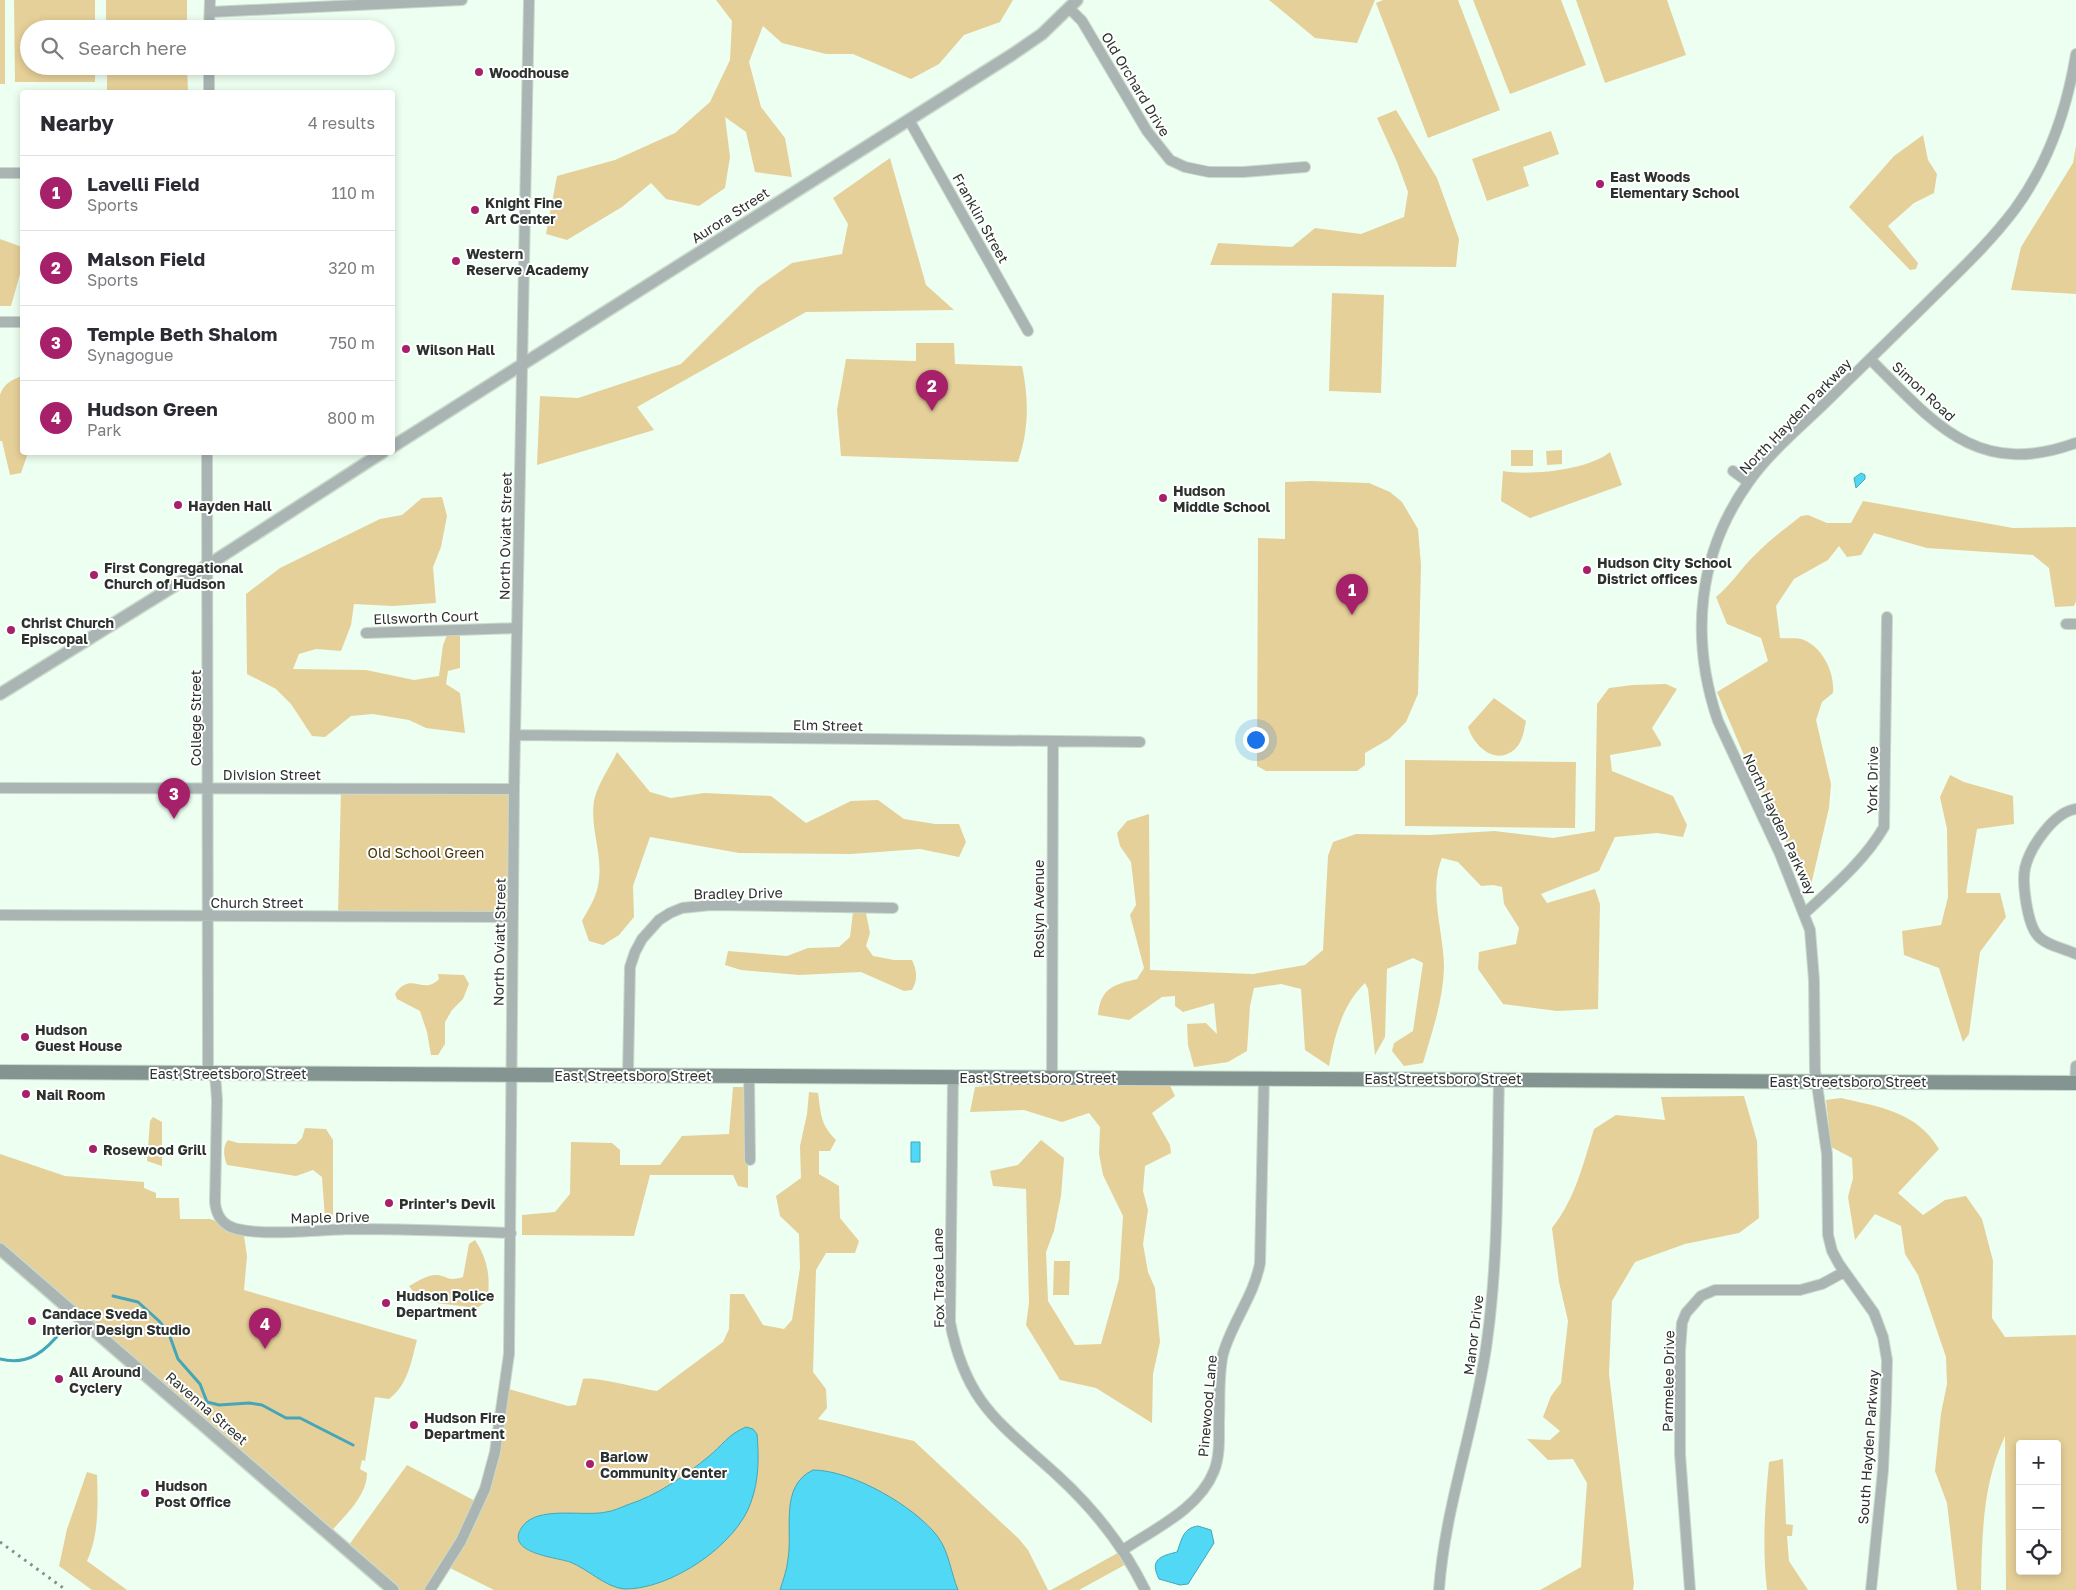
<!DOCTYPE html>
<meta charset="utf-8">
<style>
body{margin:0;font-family:"Golos Text",sans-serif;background:#f7f7f7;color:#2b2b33}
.controls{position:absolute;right:15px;bottom:15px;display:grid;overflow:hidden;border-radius:5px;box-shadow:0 2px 8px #0003}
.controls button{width:45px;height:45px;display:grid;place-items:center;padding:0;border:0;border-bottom:1px solid #e1e1e2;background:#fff;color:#2b2b33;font:25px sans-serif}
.you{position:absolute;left:1255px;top:739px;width:18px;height:18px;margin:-12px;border:4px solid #fff;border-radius:50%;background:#1a73e8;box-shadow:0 0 0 8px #1a73e833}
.badge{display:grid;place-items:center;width:32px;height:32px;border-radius:50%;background:#a6206a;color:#fff;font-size:16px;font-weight:700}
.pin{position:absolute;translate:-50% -41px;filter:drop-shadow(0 1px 2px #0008)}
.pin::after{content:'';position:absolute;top:26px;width:18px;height:15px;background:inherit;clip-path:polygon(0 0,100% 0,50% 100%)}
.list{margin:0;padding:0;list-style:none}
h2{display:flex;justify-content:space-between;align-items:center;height:65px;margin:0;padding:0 20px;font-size:21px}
h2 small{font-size:16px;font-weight:400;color:#7c7c81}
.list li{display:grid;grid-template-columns:32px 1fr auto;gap:15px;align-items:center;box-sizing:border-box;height:75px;padding:0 20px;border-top:1px solid #e1e1e2}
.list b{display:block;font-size:19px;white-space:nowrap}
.list p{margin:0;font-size:16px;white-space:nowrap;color:#7c7c81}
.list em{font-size:16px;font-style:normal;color:#7c7c81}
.icon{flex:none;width:28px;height:28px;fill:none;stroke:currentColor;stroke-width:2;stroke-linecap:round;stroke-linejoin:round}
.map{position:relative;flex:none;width:2076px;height:1590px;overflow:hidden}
.search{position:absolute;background:#fff;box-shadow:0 2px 8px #0003;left:20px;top:20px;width:375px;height:55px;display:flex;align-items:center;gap:12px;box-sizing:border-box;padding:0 18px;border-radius:28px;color:#7c7c81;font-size:19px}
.panel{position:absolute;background:#fff;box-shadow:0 2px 8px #0003;left:20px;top:90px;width:375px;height:365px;border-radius:5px}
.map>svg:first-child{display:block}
.green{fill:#e6d099;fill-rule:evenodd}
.water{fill:#50d8f5;stroke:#45a6b9}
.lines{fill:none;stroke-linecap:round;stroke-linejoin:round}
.stream{stroke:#45a6b9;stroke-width:3}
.minor-casing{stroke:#c9dacd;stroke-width:12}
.tertiary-casing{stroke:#c9dacd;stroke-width:14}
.secondary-casing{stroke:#c9dacd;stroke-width:16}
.minor{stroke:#aab5b3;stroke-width:10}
.tertiary{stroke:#aab5b3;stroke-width:11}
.secondary{stroke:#849491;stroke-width:14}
.rail{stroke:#849087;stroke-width:3;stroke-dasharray:2.5 5;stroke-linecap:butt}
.poi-dot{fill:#a6206a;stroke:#fff;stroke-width:2}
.labels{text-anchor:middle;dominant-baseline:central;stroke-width:4;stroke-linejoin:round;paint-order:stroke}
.poi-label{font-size:14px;font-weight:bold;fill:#2c332e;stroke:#fff;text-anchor:start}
.street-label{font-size:14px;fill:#2c332e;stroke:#fff}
.park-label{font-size:14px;fill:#423308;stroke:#fff}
</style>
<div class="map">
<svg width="2076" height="1590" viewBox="0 0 2076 1590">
<rect width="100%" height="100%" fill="#ecfff0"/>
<path class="green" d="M0,0H5V84H0Z
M14,0H95V29H29V66H95V82H15Z
M106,0H187V29H106Z
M716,0H1013L1000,22L964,35L939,64L911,79L853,54H826L782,43L763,26L749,62L761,107L785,138L792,177L755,172L746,132L725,117L730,157L725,188L699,206L666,199L651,183L622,207L567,240L546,234L557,176L615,160L675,133L710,102L730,60L732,21Z
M1269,0H1375L1357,43L1315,38Z
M1383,0H1458L1500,110L1428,138L1376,3Z
M1473,0H1561L1586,65L1510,94Z
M1576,0H1667L1686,55L1605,83Z
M107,66H187L188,92H107Z
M1396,110L1437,178L1459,239L1456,267L1210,265L1218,243L1292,247L1315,228L1361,234L1404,217L1408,192L1397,162L1377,118Z
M1551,131L1559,154L1523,167L1529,186L1487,201L1472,159Z
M1923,135L1928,160L1937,174L1934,193L1914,203L1888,226L1918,263L1916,269L1910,270L1849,207L1894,156Z
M2076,146V294L2011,290L2021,247L2073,163Z
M890,158L926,285L954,310L806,312L637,407L654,430L537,465L540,396L578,398L681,364L758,287L792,263L842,254L848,224L833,198Z
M0,239L22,247V267L11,306H0Z
M1332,293L1384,295L1381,393L1329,391Z
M916,343H954L955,364L1022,366C1029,399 1029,430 1018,462L841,456L837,410L846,359L916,361Z
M22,376V452L28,453L21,473L10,475L2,441H0V395C4,383 12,380 22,376Z
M1511,450H1533V466H1511Z
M1562,450V464L1547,465L1546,451Z
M1610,452L1622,485L1530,518L1501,501L1503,471C1529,476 1589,470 1610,452Z
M1310,481L1369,483L1390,492L1402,502L1418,529L1421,565L1418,694L1406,722L1389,739L1365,753V765L1357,771H1266L1257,766L1258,538L1285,539V482Z
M442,497L447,516L441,547L433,567L436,603L393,606L354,604L351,625L341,651L316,649L299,654L293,669L366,670L414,680L439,676L443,645L448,633H460V668L448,671L446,684L460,693L465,733L426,728L409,720L373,714L351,716L325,737L312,736L291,704L276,689L247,674L246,594L280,568L380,519L402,515L422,498Z
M1863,501L2013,528L2076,527V601L2074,606L2055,607L2049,568L2033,555L1927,548L1874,533L1861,555L1847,557L1839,546L1828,560L1794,579L1776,606L1780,638C1787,639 1797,637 1804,640C1823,648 1835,673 1833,693L1822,702L1816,720L1831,784L1829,808L1811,885L1803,884L1785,839L1743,753L1717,692L1768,661L1761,638L1727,624L1716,597C1732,584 1741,568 1756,554C1769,540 1786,528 1801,516L1808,515L1827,523H1851Z
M1666,684L1677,689L1652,728L1661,743V746L1610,755L1612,771L1673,796L1687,825L1683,837L1657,833L1615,837L1599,871L1541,894L1547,903L1595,889L1600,904L1598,1009L1557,1011L1503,1004L1478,969L1479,952L1516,944L1519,928L1504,904L1502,887L1493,885L1481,886L1458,862L1442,858C1428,892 1444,932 1444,968C1443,1001 1432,1032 1423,1063L1404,1066L1392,1051L1394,1043L1413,1031L1423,963L1413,958L1387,969L1385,1037L1375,1055L1368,989L1365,983C1342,1005 1335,1035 1329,1066L1305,1050L1301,989L1281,984L1254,988L1250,1006L1247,1051L1228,1062L1194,1067L1188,1045L1187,1024L1206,1023L1217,1034L1214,1003L1183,1012L1175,1006V996L1162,997L1129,1020L1098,1015C1100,988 1115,984 1137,979L1144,968L1130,915L1136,905L1131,862L1120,846L1117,833L1127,821L1149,814L1150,970L1253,974L1305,965L1323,950L1328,856L1333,842L1356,834L1430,835L1494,831L1553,838L1595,831L1597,704L1609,688L1632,685Z
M1494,698L1526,721C1524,730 1523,741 1516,748C1497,767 1474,747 1468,727Z
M617,752L650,792L671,798L704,793L771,796L806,823L851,801L878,800L904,819L935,824H959L966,842L959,857L920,849L851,854L739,853L650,837L633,886L634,917L619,935L603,945L589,941L582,921C589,908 598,895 599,879C602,852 590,828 594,801C597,785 610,767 617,752Z
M1405,760L1576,762L1575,828L1405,826Z
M1950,775L1964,782L2013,796L2014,824L1977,829L1966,893H2000L2006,917L1980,952L1969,1034L1963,1042L1939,968L1904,955L1902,931L1941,925L1948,897L1947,829L1940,797Z
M341,788L514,789L513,917L338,916Z
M853,912L866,913L870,933L866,946L873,956L894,960H912C917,971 918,979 912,990L904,991L861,972L799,975L741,970L725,965L728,951L787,956L808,948L839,947L850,937Z
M438,974L464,975L469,984L463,999L452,1010L445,1022V1044L438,1055H431L427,1032L420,1011L397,999L395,994C411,970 423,996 439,979Z
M1168,1081L1175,1096L1152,1113L1170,1145L1171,1153L1145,1166L1143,1191L1148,1210L1143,1244L1148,1272L1155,1288L1160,1342L1153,1374L1152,1423L1096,1388L1060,1380L1026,1325L1029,1303L1026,1189L993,1186L990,1171L1018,1165L1041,1140L1064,1158L1061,1196L1054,1231L1046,1252L1048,1301L1075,1345L1101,1344L1119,1279L1123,1216L1103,1175L1099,1154L1100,1127L1089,1113L1062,1122L1024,1110L970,1112L975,1087L1027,1083Z
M733,1087H748V1188L738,1186L733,1175H650L634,1236L522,1235V1215L555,1212L570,1194L571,1142L612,1143L620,1150V1165H660L682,1136L729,1134Z
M809,1092L818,1093C821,1114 820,1124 836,1140L830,1151H819V1174L839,1186L840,1218L859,1241L855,1253H826L816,1270L813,1372L826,1389L827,1408L818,1419L914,1441L1019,1539L1028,1550L1048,1590H494L446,1566L430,1590H395L346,1549L407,1465L479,1503L505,1388L568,1406L576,1405L583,1379C593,1376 642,1389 657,1391L723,1342L729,1329L730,1294H744L763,1325L784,1329L792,1320L800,1268L799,1234L780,1216L776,1196L801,1178L800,1146L807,1114Z
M1744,1096L1757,1141L1759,1218L1739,1233L1685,1244L1635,1262L1612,1301L1609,1374L1634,1583L1633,1590H1540L1581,1567L1587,1483L1573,1459L1548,1460L1527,1439L1550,1440L1560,1431L1543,1417L1551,1396L1561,1383L1568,1321L1559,1282L1552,1228C1575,1199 1583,1165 1594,1129L1616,1115L1665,1120L1661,1097Z
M1841,1098C1880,1107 1917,1112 1939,1149L1898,1193L1923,1215L1945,1200L1966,1196L1982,1219L1993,1261L1992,1318L2005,1337L2076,1335V1590H2006L2005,1436C1982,1485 1982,1537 1981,1590H1957L1947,1503L1935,1471L1941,1413L1947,1384L1946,1357L1918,1275L1905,1254L1901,1226L1875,1214L1855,1240L1848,1197L1853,1178L1852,1158L1831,1147L1826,1100ZM2020,1444H2057V1571H2020Z
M153,1117L162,1122V1166L147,1161L150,1121Z
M305,1128L326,1129L333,1140V1214L330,1219H325L322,1177L313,1170L296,1176L227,1165C224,1157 222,1147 228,1140L238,1143L296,1144L302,1138Z
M0,1154L65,1176L144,1182V1188L156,1193V1198H179L180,1219H210L216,1221L220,1226L244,1236L247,1256L244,1290L417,1340C411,1362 408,1385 389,1399L375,1397L365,1461L362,1460L360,1469L367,1473C367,1497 343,1517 329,1534L0,1249Z
M475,1240C488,1259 491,1279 487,1301L477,1308L420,1301L409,1286C417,1282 426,1275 436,1275C450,1276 446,1282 463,1277L469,1244Z
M1054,1261H1070L1069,1295H1053Z
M1783,1459L1786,1524L1793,1525L1792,1536H1787L1789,1561L1808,1590H1767C1762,1547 1765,1505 1769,1462Z
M87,1472L97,1475C98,1504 99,1535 87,1561L127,1590H92L59,1566L67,1529Z
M1123,1550L1130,1562L1079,1590H1051Z"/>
<path class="water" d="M1861,473L1865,475V479L1856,488L1854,478Z
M911,1142H920V1162H911Z
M746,1427L753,1429L757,1434C759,1457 759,1480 751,1502C737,1545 670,1590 624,1589C605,1587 588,1569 570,1562C555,1557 504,1553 522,1527C537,1505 583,1517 606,1512C613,1511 620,1508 627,1505C656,1496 685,1476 708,1457C723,1445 727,1435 746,1427Z
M813,1470C851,1470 915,1506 938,1537C949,1552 951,1573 958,1590H780C783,1580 787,1570 788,1559C793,1530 779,1486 813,1470Z
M1198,1526L1211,1530L1214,1543L1188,1584L1180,1585L1159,1579C1149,1559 1161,1556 1177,1552C1182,1539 1183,1528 1198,1526Z"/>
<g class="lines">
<path class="stream" d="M113,1296L138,1302L159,1321L169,1334L178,1359L200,1384L207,1402L219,1405L249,1403L262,1405L286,1418H300L353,1445
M0,1359C29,1366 46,1351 63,1329"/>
<defs>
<path id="minor" d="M1069,8L1082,21L1147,131L1170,160L1185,167L1209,172H1243L1305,167
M210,12L462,0
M209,29L210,0
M209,92V66
M909,120L1028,331
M0,173H22
M0,322H22
M1870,359C1934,423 1977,479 2076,443
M207,452L208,1074
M1733,471L1748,482
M2066,624H2076
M366,633L517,628
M516,735L1140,742
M0,788L514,789
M2076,809C2054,812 2030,847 2025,868C2022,883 2027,924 2038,936C2047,946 2064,948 2076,954
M1805,913C1833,887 1865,860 1884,827L1887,617
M0,915L513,917
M215,1074L217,1100L215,1202C216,1215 223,1226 237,1229C268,1236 319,1230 351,1229C405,1229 458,1231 511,1233
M628,1074L630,967L635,952L642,939L659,920L670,913L682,908L711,905L893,908
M749,1075L750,1160
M953,1077L950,1322C966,1404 1000,1423 1057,1475C1092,1507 1124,1547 1145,1590
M1052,1077L1053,742
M2075,1083L2076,1066
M1123,1550C1154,1529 1199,1509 1214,1471C1220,1456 1219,1439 1219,1422C1220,1400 1218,1376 1223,1354C1232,1322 1254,1296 1260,1263L1264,1078
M430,1590L461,1541L485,1489L495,1452L509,1354L514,789L529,0
M1439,1590C1445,1505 1476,1425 1487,1341C1499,1254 1497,1166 1499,1079
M1690,1590L1680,1454V1351L1682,1323L1686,1313L1701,1296L1715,1290H1800L1822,1284L1844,1272
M1871,1590L1883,1470L1886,1403L1887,1360L1883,1337L1874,1313L1839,1264L1832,1251L1828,1235L1827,1154L1815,1071L1814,980L1810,930L1780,854L1718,721C1690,639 1697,555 1748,483C1768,454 1798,429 1823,405C1857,372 1890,339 1924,306C1955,275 1988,245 2015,209C2048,164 2067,109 2076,54"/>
<path id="tertiary" d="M392,447L1013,54L1042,34L1077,0
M0,694L208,565L383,452
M0,1249L393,1590"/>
<path id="secondary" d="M0,1072L2076,1083"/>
</defs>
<use href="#minor" class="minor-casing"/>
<use href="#tertiary" class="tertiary-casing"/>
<use href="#secondary" class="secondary-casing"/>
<use href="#minor" class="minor"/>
<use href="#tertiary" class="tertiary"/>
<use href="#secondary" class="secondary"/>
<path class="rail" d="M0,1542L66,1590"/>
</g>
<g class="poi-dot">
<circle cx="479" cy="72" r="5"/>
<circle cx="1600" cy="184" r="5"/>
<circle cx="475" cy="210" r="5"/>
<circle cx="456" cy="261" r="5"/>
<circle cx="406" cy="349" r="5"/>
<circle cx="1163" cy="498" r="5"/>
<circle cx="178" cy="505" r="5"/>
<circle cx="1587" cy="570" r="5"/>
<circle cx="94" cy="575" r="5"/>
<circle cx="11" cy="630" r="5"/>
<circle cx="25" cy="1037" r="5"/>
<circle cx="26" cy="1094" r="5"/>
<circle cx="93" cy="1149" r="5"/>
<circle cx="389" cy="1203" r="5"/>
<circle cx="386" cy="1303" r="5"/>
<circle cx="32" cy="1321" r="5"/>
<circle cx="59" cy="1379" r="5"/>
<circle cx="414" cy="1425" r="5"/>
<circle cx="590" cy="1464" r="5"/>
<circle cx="145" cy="1493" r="5"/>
</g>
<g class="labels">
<g class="poi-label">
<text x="489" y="72">Woodhouse</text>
<text x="1610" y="176">East Woods<tspan x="1610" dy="16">Elementary School</tspan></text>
<text x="485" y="202">Knight Fine<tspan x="485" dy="16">Art Center</tspan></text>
<text x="466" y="253">Western<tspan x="466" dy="16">Reserve Academy</tspan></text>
<text x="416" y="349">Wilson Hall</text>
<text x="1173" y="490">Hudson<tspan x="1173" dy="16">Middle School</tspan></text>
<text x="188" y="505">Hayden Hall</text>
<text x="1597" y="562">Hudson City School<tspan x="1597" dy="16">District offices</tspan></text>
<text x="104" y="567">First Congregational<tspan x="104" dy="16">Church of Hudson</tspan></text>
<text x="21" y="622">Christ Church<tspan x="21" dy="16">Episcopal</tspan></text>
<text x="35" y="1029">Hudson<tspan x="35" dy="16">Guest House</tspan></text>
<text x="36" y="1094">Nail Room</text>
<text x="103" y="1149">Rosewood Grill</text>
<text x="399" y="1203">Printer's Devil</text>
<text x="396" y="1295">Hudson Police<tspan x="396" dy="16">Department</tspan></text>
<text x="42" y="1313">Candace Sveda<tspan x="42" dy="16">Interior Design Studio</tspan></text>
<text x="69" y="1371">All Around<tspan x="69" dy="16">Cyclery</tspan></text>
<text x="424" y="1417">Hudson Fire<tspan x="424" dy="16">Department</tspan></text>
<text x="600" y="1456">Barlow<tspan x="600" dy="16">Community Center</tspan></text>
<text x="155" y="1485">Hudson<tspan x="155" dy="16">Post Office</tspan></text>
</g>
<g class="street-label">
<text transform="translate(1136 84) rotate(59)">Old Orchard Drive</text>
<text transform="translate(730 215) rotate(-33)">Aurora Street</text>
<text transform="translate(981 218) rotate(61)">Franklin Street</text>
<text transform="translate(1924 391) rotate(43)">Simon Road</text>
<text transform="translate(1795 416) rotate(-46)">North Hayden Parkway</text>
<text transform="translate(505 536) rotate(-89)">North Oviatt Street</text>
<text transform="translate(426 617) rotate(-2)">Ellsworth Court</text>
<text transform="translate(195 718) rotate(-90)">College Street</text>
<text transform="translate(828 725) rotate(1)">Elm Street</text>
<text x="272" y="774">Division Street</text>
<text transform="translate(1872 780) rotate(-89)">York Drive</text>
<text transform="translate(1780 824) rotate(65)">North Hayden Parkway</text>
<text transform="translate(738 893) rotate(-1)">Bradley Drive</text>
<text x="257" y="902">Church Street</text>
<text transform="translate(1038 909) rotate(-90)">Roslyn Avenue</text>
<text transform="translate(499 942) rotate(-89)">North Oviatt Street</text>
<text x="228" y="1073">East Streetsboro Street</text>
<text x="633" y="1075">East Streetsboro Street</text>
<text x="1038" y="1077">East Streetsboro Street</text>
<text x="1443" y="1078">East Streetsboro Street</text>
<text x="1848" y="1081">East Streetsboro Street</text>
<text transform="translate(330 1217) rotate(-1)">Maple Drive</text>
<text transform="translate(938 1278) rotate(-91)">Fox Trace Lane</text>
<text transform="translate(1473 1335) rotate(-83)">Manor Drive</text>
<text transform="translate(1668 1381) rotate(-89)">Parmelee Drive</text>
<text transform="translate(1207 1406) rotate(-85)">Pinewood Lane</text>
<text transform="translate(207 1408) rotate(41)">Ravenna Street</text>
<text transform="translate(1868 1447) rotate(-86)">South Hayden Parkway</text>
</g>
<g class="park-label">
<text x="426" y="852">Old School Green</text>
</g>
</g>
</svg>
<div class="controls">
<button>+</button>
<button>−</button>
<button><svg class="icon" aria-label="locate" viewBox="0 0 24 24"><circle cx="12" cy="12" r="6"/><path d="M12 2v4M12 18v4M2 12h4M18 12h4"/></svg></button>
</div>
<div class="you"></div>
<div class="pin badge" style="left:1352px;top:615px">1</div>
<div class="pin badge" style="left:932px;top:411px">2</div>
<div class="pin badge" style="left:174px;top:819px">3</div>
<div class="pin badge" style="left:265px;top:1349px">4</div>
<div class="search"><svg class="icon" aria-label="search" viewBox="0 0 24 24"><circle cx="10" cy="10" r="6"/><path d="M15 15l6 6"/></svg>Search here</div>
<section class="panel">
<h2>Nearby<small>4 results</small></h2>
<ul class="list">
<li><span class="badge">1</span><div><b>Lavelli Field</b><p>Sports</p></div><em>110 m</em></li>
<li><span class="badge">2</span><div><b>Malson Field</b><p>Sports</p></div><em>320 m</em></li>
<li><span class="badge">3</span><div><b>Temple Beth Shalom</b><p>Synagogue</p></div><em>750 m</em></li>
<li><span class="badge">4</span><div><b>Hudson Green</b><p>Park</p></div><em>800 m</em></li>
</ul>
</section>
</div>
